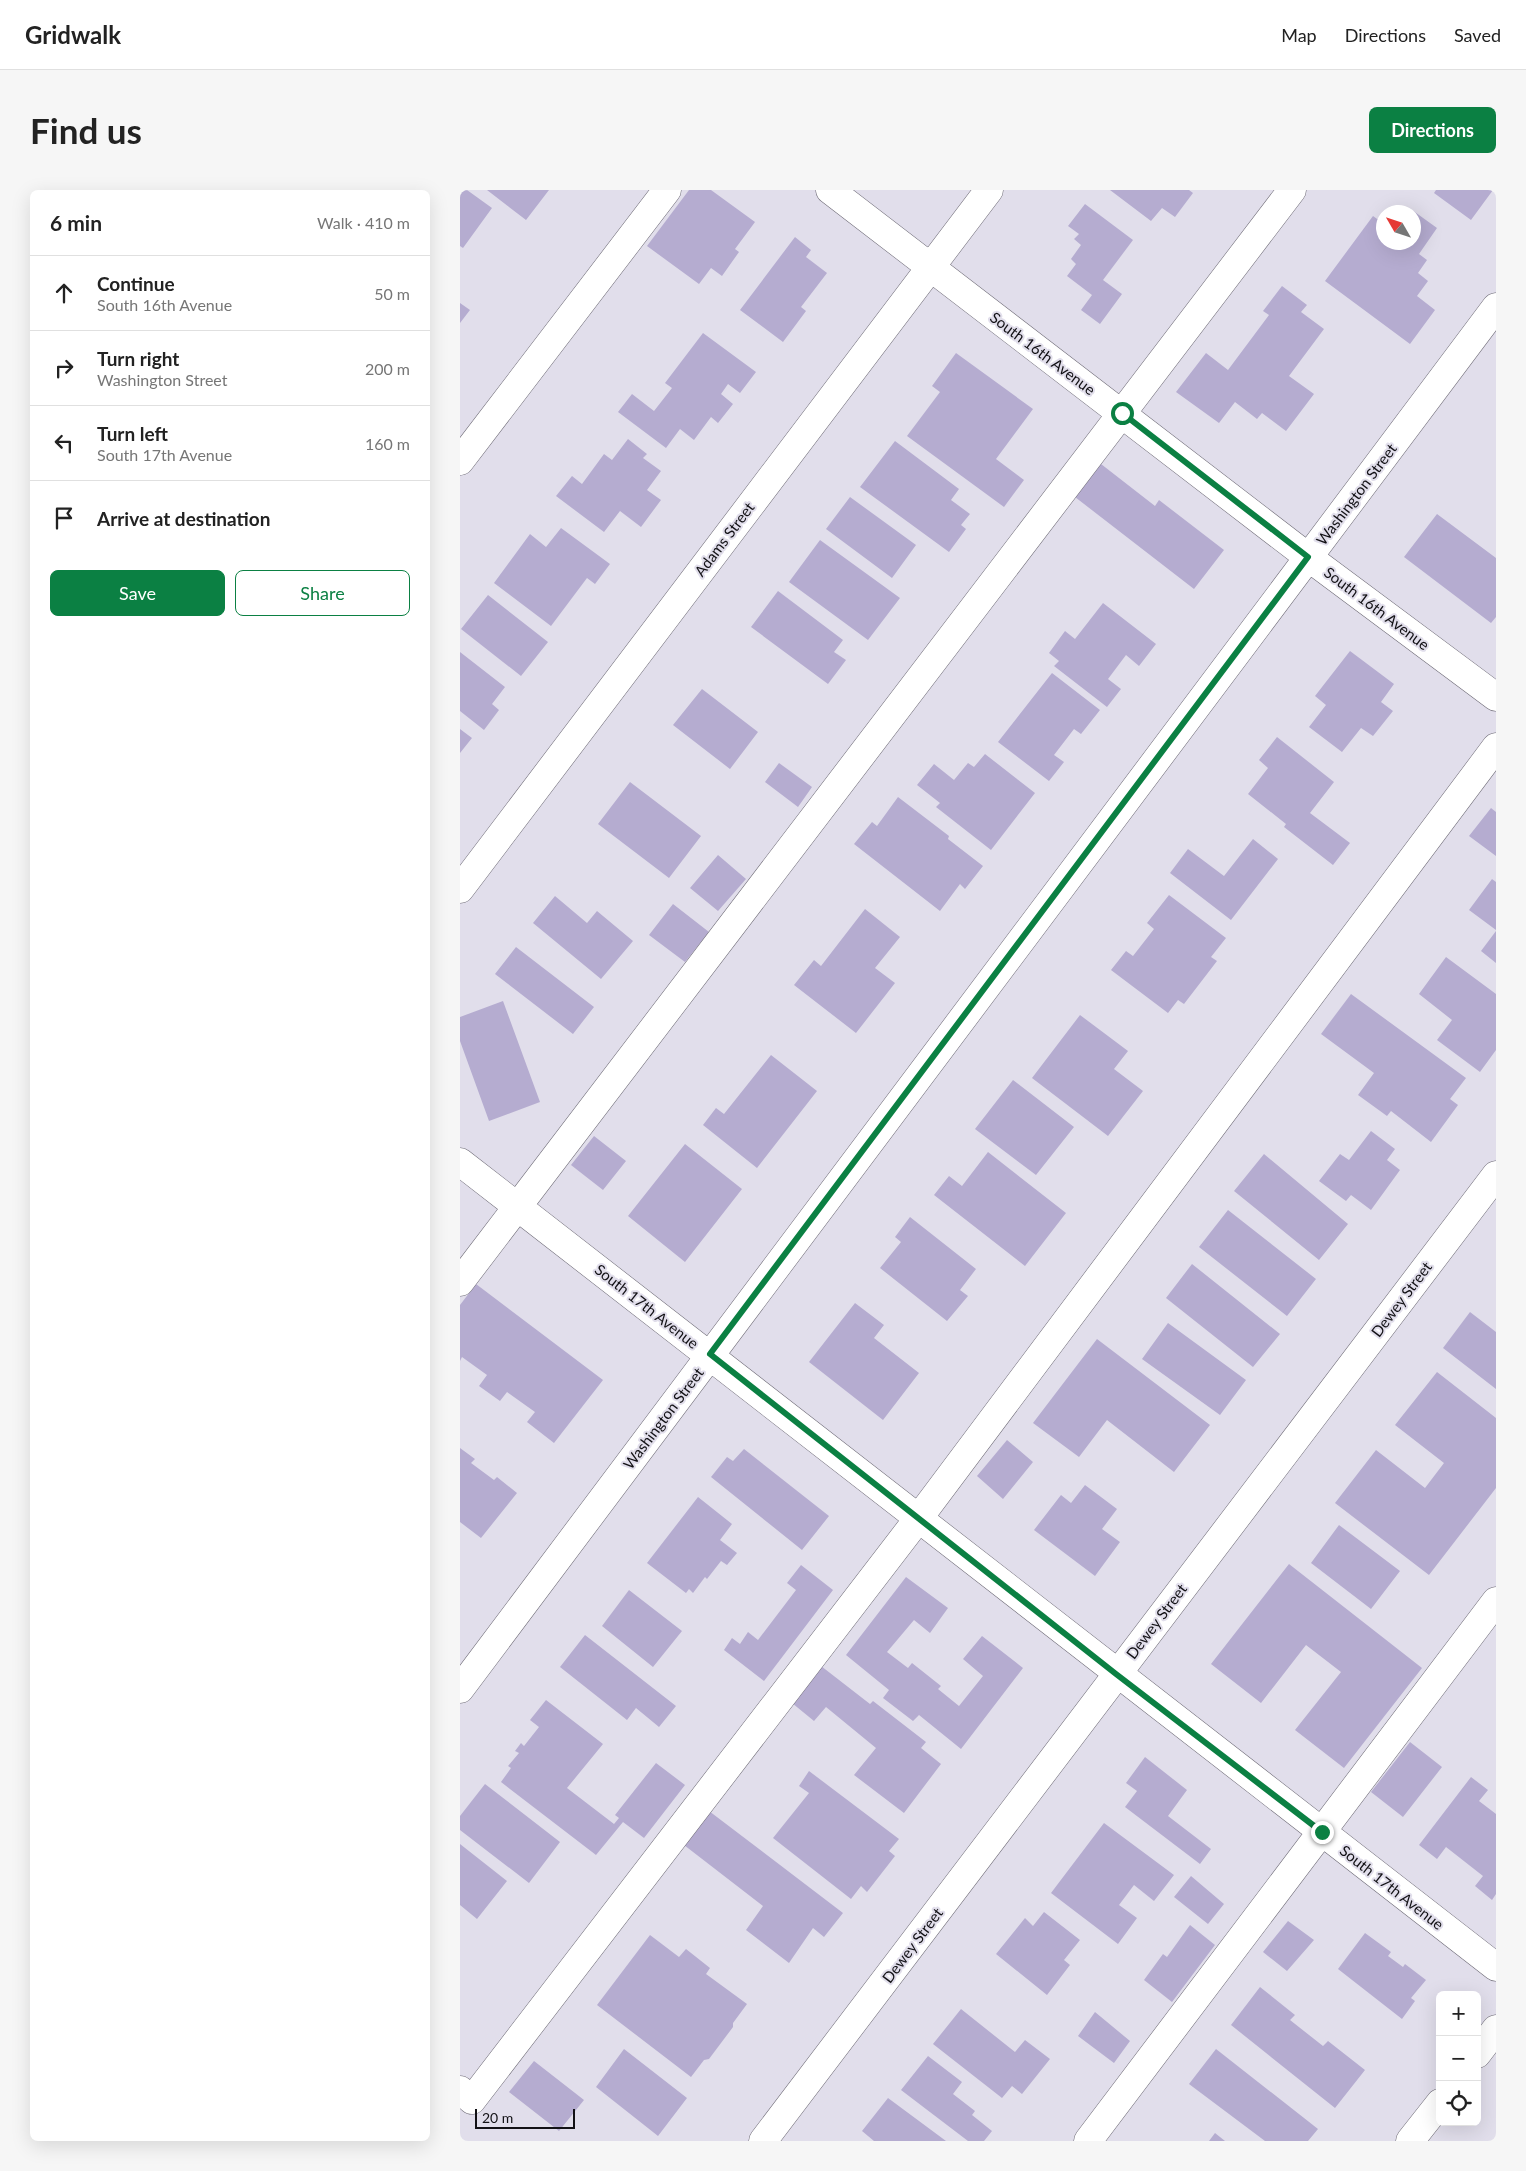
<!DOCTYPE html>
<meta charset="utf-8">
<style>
body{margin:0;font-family:Lato,sans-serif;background:#f6f6f6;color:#222}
.controls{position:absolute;right:15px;bottom:15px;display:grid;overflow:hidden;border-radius:8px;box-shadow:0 5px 20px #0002}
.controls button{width:45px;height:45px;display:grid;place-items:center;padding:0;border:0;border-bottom:1px solid #e0e0e0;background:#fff;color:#222;font:25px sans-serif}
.compass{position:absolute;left:916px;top:15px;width:45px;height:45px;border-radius:50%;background:#fff;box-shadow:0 5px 20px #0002;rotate:309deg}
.scale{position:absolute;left:15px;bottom:12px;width:100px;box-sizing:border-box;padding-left:5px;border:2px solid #121115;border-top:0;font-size:14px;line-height:18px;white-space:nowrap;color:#121115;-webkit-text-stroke:4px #e1deeb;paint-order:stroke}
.stop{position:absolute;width:15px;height:15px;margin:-11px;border:4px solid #0b8043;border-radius:50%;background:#fff}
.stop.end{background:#0b8043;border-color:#fff;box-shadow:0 1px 5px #0008}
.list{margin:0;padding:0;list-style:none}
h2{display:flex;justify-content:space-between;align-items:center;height:65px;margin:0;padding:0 20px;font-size:21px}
h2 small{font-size:16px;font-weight:400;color:#767676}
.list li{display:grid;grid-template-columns:32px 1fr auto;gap:15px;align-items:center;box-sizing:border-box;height:75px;padding:0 20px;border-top:1px solid #e0e0e0}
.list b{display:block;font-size:19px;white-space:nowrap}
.list p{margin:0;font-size:16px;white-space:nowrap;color:#767676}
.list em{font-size:16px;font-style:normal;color:#767676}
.actions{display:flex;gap:10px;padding:15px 20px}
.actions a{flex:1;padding:11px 0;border:1px solid #0b8043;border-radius:8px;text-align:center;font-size:18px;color:#0b8043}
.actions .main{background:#0b8043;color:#fff}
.icon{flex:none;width:28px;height:28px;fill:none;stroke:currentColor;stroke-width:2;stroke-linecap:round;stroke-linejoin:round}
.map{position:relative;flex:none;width:1036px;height:1951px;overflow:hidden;border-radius:8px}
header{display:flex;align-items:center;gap:30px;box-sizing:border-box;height:70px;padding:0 25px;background:#fff;border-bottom:1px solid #e0e0e0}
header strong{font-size:24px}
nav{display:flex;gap:28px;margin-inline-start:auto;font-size:18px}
.intro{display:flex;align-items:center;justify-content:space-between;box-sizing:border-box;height:120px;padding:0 30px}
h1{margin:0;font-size:35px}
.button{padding:12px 22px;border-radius:8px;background:#0b8043;color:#fff;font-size:18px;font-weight:700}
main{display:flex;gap:30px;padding:0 30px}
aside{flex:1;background:#fff;border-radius:8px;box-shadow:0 5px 20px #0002}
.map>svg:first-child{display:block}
.building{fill:#b5acd0}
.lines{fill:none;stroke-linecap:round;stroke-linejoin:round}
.minor-casing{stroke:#6e6b76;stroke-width:29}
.minor{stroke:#fff;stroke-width:28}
.route{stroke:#0b8043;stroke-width:6}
.labels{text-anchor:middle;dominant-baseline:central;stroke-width:4;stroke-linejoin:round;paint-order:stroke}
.street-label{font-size:15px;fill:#121115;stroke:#e1deeb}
</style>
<header>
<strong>Gridwalk</strong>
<nav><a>Map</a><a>Directions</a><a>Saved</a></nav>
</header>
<div class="intro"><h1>Find us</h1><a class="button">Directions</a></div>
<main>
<aside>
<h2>6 min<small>Walk · 410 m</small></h2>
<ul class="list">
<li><svg class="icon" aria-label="ahead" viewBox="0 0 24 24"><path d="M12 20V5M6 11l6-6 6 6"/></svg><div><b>Continue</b><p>South 16th Avenue</p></div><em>50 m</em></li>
<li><svg class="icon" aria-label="right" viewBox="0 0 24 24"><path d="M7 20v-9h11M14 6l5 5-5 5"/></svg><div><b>Turn right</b><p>Washington Street</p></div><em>200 m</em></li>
<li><svg class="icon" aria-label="left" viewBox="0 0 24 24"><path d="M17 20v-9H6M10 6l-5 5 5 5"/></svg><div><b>Turn left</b><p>South 17th Avenue</p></div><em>160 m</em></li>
<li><svg class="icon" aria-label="arrive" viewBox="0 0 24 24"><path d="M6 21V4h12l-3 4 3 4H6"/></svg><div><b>Arrive at destination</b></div></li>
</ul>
<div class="actions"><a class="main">Save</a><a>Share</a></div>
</aside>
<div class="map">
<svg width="1036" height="1951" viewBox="0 0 1036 1951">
<rect width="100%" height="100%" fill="#e1deeb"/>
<path class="building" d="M0,0H7L32,18L3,58L0,56Z
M27,0H89L66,30Z
M229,0H251L295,32L275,59L279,62L262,86L251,78L239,94L187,56Z
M650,0H729L733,3L715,27L702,18L691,31Z
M976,0H1033L1011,30L974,3Z
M625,14L673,50L643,90L662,104L640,134L621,120L632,105L607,86L616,74L611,69L621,55L614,49L619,44L608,36Z
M952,20L977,38L959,64L967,70L958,83L968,91L957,106L975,120L950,154L865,91L913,26L924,34V52H954V22H950Z
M335,47L351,60L346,67L367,83L341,117L346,121L323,152L280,120Z
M822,96L847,115L841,122L864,139L829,186L854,204L826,241L802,223L797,229L775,212L759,233L716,202L746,163L768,180L809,125L803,121Z
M0,113L10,120L0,133Z
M243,143L296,182L280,203L268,194L261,204L273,214L258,233L251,227L234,250L220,239L206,258L158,222L172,204L194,221L212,198L205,193Z
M496,163L573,219L536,269L564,290L544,317L447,246L480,202L472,196Z
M168,249L187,264L183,268L201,281L187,300L201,310L181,337L160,321L144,342L96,306L112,286L122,294L144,264L152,270Z
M435,251L499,299L491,310L510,324L501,335L506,339L489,362L400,297Z
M641,274L695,316L699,310L764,360L734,399L615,307Z
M390,307L456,355L432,388L366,339Z
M977,324L1036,368V427L1031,433L944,367Z
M101,338L150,374L135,394L127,388L91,436L34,393L70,344L86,357Z
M360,350L440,408L408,450L329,392Z
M318,401L383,450L374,462L386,470L368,494L291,437Z
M28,405L88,452L61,486L1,439Z
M643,413L696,454L679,476L666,465L648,489L661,499L647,517L594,476L599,471L589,463L605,441L615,449Z
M890,461L934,494L921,512L933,521L913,546L901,538L882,562L849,537L866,515L855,506Z
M0,462L45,497L32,514L39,520L24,540L0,521Z
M592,483L640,520L621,544L614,539L594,565L604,572L589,591L538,552Z
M242,499L298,542L270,579L213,535Z
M0,539L12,548L0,563Z
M817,547L874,592L850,623L890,653L873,675L824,637L826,634L788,604L808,578L799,570Z
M525,564L575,603L531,660L476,617L480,613L457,595L474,574L494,590L508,573L514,577Z
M319,573L352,597L338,617L305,592Z
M170,592L241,646L209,688L138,634Z
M438,607L489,646L488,649L523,676L505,699L500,694L480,721L394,654L412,632L417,636Z
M1031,618L1036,622V666L1009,646Z
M793,649L818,669L771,730L710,683L728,659L764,686Z
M258,665L286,689L258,721L230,698Z
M1032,689L1036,692V740L1009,720Z
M709,705L766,748L751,767L757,771L724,814L718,810L708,823L651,780L666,761L673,766L694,739L687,733Z
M95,706L127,733L137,721L173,751L141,789L73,733Z
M213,714L249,742L225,772L189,745Z
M405,719L440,747L415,778L435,793L396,843L334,795L354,770L361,776Z
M1036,741V773L1021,761Z
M56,757L134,817L113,844L35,784Z
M986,767L1036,804V860L1020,882L977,850L992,830L959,804Z
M891,804L1006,888L990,909L998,915L971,952L931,921L927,926L898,905L914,883L861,844Z
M43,811L80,912L29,931L0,851V827Z
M620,825L668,861L654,879L683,901L648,946L572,888Z
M311,865L357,901L297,978L243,935L256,918L264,924Z
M553,890L614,937L576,985L515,939Z
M911,941L935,959L927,970L940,980L911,1020L891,1005L886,1011L859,991L880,964L889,970Z
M134,946L166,971L143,1000L111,975Z
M225,954L282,999L225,1072L168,1026Z
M528,962L606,1023L565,1076L474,1005L489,986L502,996Z
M804,964L888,1034L859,1070L774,1001Z
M768,1020L856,1089L827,1126L739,1057Z
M450,1027L516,1079L500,1100L508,1106L487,1131L420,1078L441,1052L435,1047Z
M732,1074L820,1144L793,1177L706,1108Z
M16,1094L143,1190L94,1253L67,1232L75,1222L47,1202L40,1211L19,1196L27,1185L2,1167L0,1171V1115Z
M395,1113L424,1135L414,1148L459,1183L423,1230L349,1172Z
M1010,1122L1036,1142V1199L983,1158Z
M708,1133L786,1190L760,1225L682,1169Z
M637,1149L750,1235L714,1282L647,1230L619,1267L573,1233Z
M977,1182L1036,1228V1298L969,1385L875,1313L916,1260L965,1298L984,1273L935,1235Z
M547,1250L573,1272L543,1309L517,1286Z
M0,1258L15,1269L11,1273L34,1290L37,1287L57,1303L21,1348L0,1332Z
M284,1259L369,1326L342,1360L251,1287L267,1267L273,1271Z
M625,1295L657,1319L642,1339L660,1352L635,1386L574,1340L601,1305L611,1313Z
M238,1307L272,1334L260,1350L277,1363L267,1375L261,1371L247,1389L245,1387L233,1403L229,1399L226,1403L187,1373Z
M879,1335L940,1381L911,1419L851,1373Z
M829,1374L962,1478L884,1578L835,1540L881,1482L846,1455L801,1513L751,1474Z
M341,1375L373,1400L304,1491L264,1460L272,1448L280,1454L288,1442L298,1450L336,1400L327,1393Z
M446,1387L488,1418L470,1443L454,1430L427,1462L448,1478L452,1473L481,1496L478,1499L499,1516L523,1486L503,1469L522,1446L563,1478L501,1559L459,1525L453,1531L423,1508L429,1500L386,1465Z
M169,1400L222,1441L193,1477L142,1436Z
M125,1445L216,1516L199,1537L176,1518L167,1530L100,1477Z
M361,1476L410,1514L413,1511L466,1552L461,1558L481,1574L444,1623L394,1585L416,1558L366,1517L354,1531L332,1513Z
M86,1510L143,1554L107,1598L154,1634L159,1628L155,1625L196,1573L225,1595L184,1648L163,1632L136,1665L41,1592L51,1578L48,1576L59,1563L55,1561L61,1553L64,1556L79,1537L70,1530Z
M950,1552L982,1577L943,1627L911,1602Z
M685,1567L727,1600L708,1626L751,1659L740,1674L665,1617L677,1601L666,1593Z
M349,1581L439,1649L429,1661L435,1666L407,1702L401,1696L391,1709L313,1648L349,1603L339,1596Z
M1011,1587L1028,1600L1019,1611L1036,1624V1704L1032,1710L1015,1696L1023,1686L986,1657L977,1669L959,1655Z
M25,1594L100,1652L69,1693L0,1640V1626Z
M249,1621L383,1723L364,1747L353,1738L329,1773L286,1740L303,1716L224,1655Z
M644,1633L714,1685L694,1711L674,1695L659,1715L677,1728L658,1754L591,1703Z
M0,1654L47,1691L17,1729L0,1715Z
M731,1686L764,1714L748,1734L714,1707Z
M584,1722L620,1750L604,1770L610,1775L587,1805L536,1764L565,1728L573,1736Z
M828,1731L854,1750L827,1781L803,1762Z
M730,1735L755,1755L712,1812L684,1790L703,1764L707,1767Z
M905,1743L931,1762L928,1766L943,1777L945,1774L966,1790L951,1808L955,1811L942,1829L878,1779Z
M190,1745L219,1767L226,1759L250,1778L246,1784L287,1814L273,1833V1837L249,1869L244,1870L231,1887L137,1815Z
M800,1797L835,1825L830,1830L863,1856L868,1851L905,1880L875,1918L771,1835Z
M501,1819L555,1862L565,1850L590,1869L562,1904L552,1896L542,1908L473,1854Z
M635,1822L670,1851L654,1873L618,1846Z
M164,1859L227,1908L198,1946L136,1897Z
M756,1859L858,1939L848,1951H805L729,1894Z
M468,1866L502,1892L493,1904L515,1921L512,1925L532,1941L524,1951H508L441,1900Z
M74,1871L124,1910L99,1941L49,1902Z
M428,1908L486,1951H414L402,1941Z
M755,1943L765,1951H749Z"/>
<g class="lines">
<defs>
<path id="minor" d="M370,0L848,367L1036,507
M0,271L207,0
M0,699L529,0
M0,972C346,1239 690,1509 1036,1777
M0,1092L832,0
M0,1499L1036,117
M1017,1864L1036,1839
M0,1900L12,1910L458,1329L1036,557
M303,1951L1036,985
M628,1951L1036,1411
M950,1951L980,1913"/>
</defs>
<use href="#minor" class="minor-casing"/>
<use href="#minor" class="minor"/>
</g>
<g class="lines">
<path class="route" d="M662,223L848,367L250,1164L656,1484L862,1642"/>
</g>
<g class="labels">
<g class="street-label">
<text transform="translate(583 163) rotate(37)">South 16th Avenue</text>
<text transform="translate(896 304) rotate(-53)">Washington Street</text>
<text transform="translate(264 349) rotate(-53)">Adams Street</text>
<text transform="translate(917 418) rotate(37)">South 16th Avenue</text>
<text transform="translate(941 1109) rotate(-53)">Dewey Street</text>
<text transform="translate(187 1116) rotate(38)">South 17th Avenue</text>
<text transform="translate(203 1228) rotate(-53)">Washington Street</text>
<text transform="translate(696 1431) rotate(-53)">Dewey Street</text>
<text transform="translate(932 1697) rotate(38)">South 17th Avenue</text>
<text transform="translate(452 1755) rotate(-53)">Dewey Street</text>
</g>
</g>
</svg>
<div class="controls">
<button>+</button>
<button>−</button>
<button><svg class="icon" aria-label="locate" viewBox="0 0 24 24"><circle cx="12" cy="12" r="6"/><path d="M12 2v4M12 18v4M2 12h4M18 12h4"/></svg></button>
</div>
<svg class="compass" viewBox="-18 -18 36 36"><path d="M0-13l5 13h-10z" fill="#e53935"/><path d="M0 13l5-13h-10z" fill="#767676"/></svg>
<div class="scale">20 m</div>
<div class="stop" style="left:662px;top:223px"></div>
<div class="stop end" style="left:862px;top:1642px"></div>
</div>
</main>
